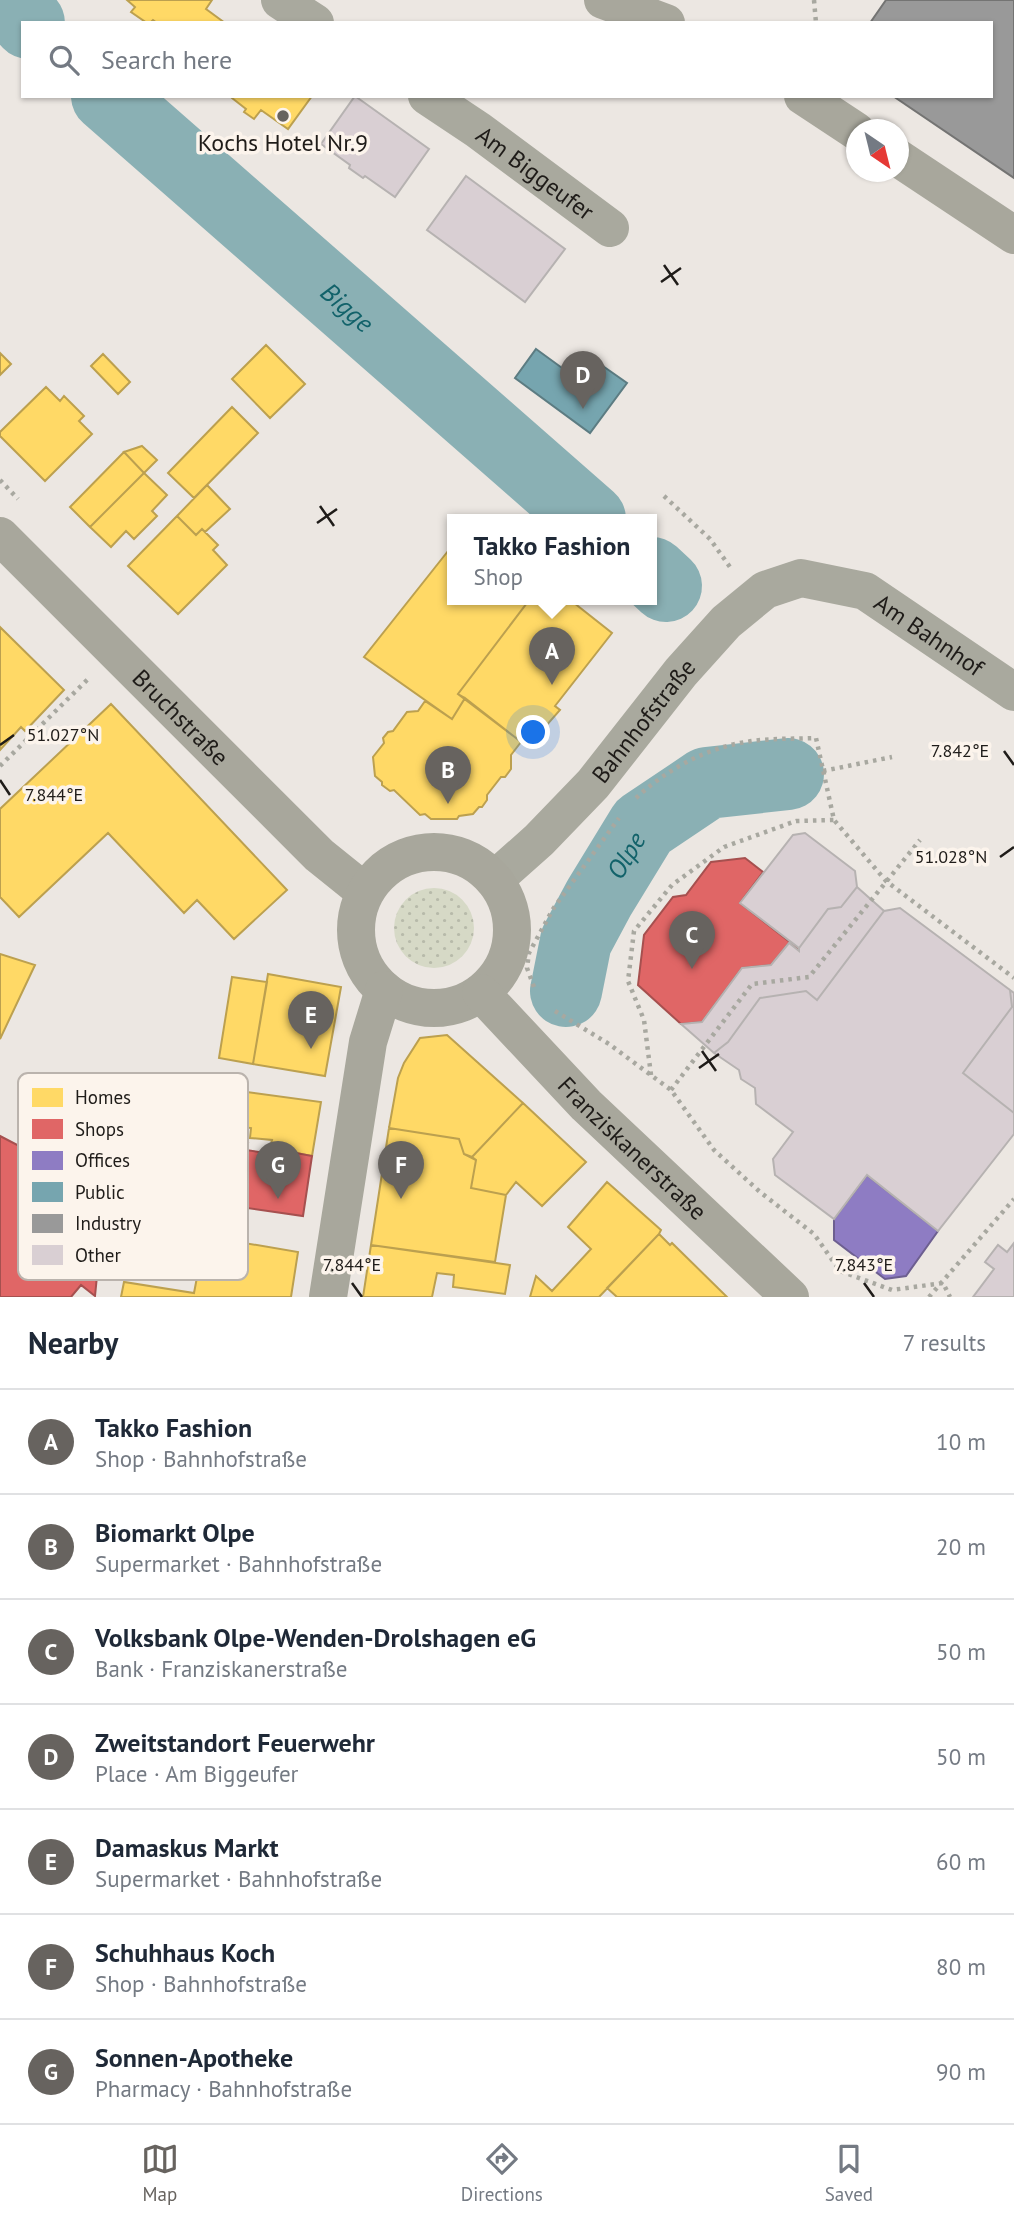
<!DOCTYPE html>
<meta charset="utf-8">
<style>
body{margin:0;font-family:"PT Sans",sans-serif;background:#f6f6f7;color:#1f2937}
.compass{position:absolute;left:846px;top:119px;width:63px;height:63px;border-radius:50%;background:#fff;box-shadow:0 2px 5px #0004;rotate:145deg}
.you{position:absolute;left:534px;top:733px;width:24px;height:24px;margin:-18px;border:5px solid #fff;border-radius:50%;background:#1a73e8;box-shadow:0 0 0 10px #1a73e833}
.badge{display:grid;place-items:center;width:46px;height:46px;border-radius:50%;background:#67635f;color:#fff;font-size:23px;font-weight:700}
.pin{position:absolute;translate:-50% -58px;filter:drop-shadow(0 2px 4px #0008)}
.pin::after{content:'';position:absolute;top:37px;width:24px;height:21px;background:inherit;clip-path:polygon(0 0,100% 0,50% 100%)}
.popup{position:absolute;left:447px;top:514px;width:210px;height:91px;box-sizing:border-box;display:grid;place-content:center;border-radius:0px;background:#fff;filter:drop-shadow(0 2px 5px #0005);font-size:23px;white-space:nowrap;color:#747a83}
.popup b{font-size:26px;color:#1f2937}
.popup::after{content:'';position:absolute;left:50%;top:100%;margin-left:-14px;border:14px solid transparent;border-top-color:#fff}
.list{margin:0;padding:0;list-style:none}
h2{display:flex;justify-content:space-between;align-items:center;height:91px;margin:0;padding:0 28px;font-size:30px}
h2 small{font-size:23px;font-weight:400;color:#747a83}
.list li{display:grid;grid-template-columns:46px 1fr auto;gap:21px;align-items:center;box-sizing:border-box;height:105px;padding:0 28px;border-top:2px solid #e0e1e3}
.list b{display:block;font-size:26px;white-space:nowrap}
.list p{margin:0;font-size:23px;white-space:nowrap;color:#747a83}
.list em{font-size:23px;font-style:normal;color:#747a83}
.icon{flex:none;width:38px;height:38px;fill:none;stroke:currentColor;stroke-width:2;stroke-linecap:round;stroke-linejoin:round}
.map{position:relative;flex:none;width:1014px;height:1297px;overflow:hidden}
.search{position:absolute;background:#fff;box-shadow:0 2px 5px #0004;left:21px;right:21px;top:21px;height:77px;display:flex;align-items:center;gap:18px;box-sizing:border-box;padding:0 24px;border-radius:0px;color:#747a83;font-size:26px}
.sheet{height:826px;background:#fff}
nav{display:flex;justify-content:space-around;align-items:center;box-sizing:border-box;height:98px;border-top:2px solid #e0e1e3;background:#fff;font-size:19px;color:#747a83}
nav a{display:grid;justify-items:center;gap:4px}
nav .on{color:#67635f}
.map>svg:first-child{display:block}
.grass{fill:url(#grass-dots)}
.homes{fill:#ffd966;stroke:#bca04f;stroke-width:2}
.shops{fill:#e06666;stroke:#a6504f;stroke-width:2}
.offices{fill:#8e7cc3;stroke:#6d5f90;stroke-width:2}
.public{fill:#76a5af;stroke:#5c7c82;stroke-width:2}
.industry{fill:#999;stroke:#747473;stroke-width:2}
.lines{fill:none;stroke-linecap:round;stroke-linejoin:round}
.river{stroke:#8ab0b4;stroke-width:72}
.building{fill:#d9cfd3;stroke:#b6b2b1;stroke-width:2}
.path{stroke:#a8a8a0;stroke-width:4.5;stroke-dasharray:3.5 5;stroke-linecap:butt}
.street{stroke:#a9a99e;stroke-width:38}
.secondary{stroke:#a8a79c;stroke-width:38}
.ticks{fill:none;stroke:#1f1c19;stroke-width:2.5}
.poi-dot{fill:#67635f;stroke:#fcf4ec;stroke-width:2.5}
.labels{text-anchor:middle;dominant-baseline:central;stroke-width:7;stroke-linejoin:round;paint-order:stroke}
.poi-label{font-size:24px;fill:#1f1c19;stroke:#fcf4ec}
.street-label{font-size:24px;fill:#1f1c19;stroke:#fcf4ec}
.water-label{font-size:26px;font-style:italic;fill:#12626a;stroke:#fcf4ec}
.key{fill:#fcf4ec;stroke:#bab3ad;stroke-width:2}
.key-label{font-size:19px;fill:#1f1c19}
.ticks-label{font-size:18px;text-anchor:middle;fill:#1f1c19;stroke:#fcf4ec;stroke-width:7;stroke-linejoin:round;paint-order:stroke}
</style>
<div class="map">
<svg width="1014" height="1297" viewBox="0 0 1014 1297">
<defs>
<pattern id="grass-dots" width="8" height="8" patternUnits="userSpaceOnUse" patternTransform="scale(1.75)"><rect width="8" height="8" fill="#d6d9c6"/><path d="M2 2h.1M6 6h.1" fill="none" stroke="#b7baaa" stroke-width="1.8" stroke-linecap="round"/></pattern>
</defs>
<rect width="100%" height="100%" fill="#ece7e2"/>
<path class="grass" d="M394 928a40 40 0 1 1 80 0a40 40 0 1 1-80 0Z"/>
<path class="homes" d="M127,0H212L206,9L225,23H157L153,20L150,23H147L131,12L135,7Z
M233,96H312L288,129L261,110L254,119L244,112L246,109L232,98Z
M266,345L305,384L270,418L232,379Z
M0,353L11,364L0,375Z
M103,354L130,382L118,394L91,366Z
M46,387L60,401L64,396L84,416L79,421L92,434L45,481L0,436V432Z
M232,407L258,433L194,498L168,473Z
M142,446L157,460L144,473L124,452Z
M124,452L144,473L90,527L70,507Z
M144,473L167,495L152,511L157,516L134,539L126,531L111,547L90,527Z
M207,485L230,509L205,532L202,529L196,535L177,516Z
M177,516L196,535L202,529L218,545L213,550L227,565L178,614L128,566Z
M452,546V599H530L458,694L465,698L452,719L364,657Z
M530,599H569L612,633L555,706L560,710L546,726L538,720L520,741L458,694Z
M0,627L64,690L25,731L21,727L0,750Z
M465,698L521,742L511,755V769L505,777H501L487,795V800L482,807H479L473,814L459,816L457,819H431L425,814L420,815L394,790L390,791L382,785V782L375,776L373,757L384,743L383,738L388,732L393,731L407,712L418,711L425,701L452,719Z
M111,704L287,890L234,939L197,900L184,913L108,833L19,917L0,897V809Z
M0,954L35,965L0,1039Z
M268,974L341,987L325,1076L253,1064Z
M232,977L267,982L253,1064L219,1058Z
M447,1035L523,1103L472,1157L464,1154L459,1139L389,1128L398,1078L404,1063L420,1038Z
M210,1087L321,1102L312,1156L270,1148L272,1140L250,1138L251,1128L212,1123L206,1117Z
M523,1103L586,1162L542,1206L516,1182L506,1195L471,1188L476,1160L472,1157Z
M389,1128L459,1139L464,1154L476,1160L471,1188L506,1195L495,1262L371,1245Z
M196,1173L203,1174L198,1216L132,1205L154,1176L194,1186Z
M607,1182L661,1230L659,1234L599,1297H530L536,1276L552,1291L591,1249L568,1227Z
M179,1232L298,1252L291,1297H121L124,1282L194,1293L198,1272L173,1268Z
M659,1234L670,1245L672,1243L727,1297H617L607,1288Z
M371,1245L510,1265L505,1294L453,1287L454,1275L437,1273L432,1297H363Z"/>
<path class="shops" d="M745,858L763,872L740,903L800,950L799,951L789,943L771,965L742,968L702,1022L681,1024L638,985L644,935L673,897L686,895L711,862Z
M210,1130L243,1136L245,1142L248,1143L246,1150L265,1153L270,1148L312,1156L303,1216L199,1201Z
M34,1131L88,1175L83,1181L125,1220L116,1230L120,1235L98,1266L95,1296L81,1285L71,1297H0V1136L21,1147Z"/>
<path class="offices" d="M867,1175L938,1231L906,1276L885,1279L834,1240V1219Z"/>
<path class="public" d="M536,349L584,384L600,364L627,383L590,433L515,378Z"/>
<path class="industry" d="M886,0H1014V178L893,96H991V23H870Z"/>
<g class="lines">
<g class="river">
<path d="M7,0L29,23"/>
<path id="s1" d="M107,96L590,519"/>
<path d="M652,573L666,586"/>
<path id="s2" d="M566,991L576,941L599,898L643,826L707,783L788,774"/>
</g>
</g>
<path class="building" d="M355,96L429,149L395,197L365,176L363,178L349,168L350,165L321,144Z
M466,176L565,249L525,302L427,230Z
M805,833L855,871L857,887L841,907L828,909L799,948L740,903L793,835Z
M857,887L884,911L817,1000L806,991L760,998L728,1042L714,1053L681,1024L702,1022L742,968L771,965L789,943L799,951V948L828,909L841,907Z
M900,908L1010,990L1012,1007L963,1073L1014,1113V1134L938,1231L867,1175L834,1219L775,1175L773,1159L793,1132L756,1104L755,1088L741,1079L739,1070L714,1053L728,1042L760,998L806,991L817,1000L884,911Z
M1010,990L1014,993V1113L963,1073L1012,1007Z
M1014,1243V1297H973L994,1269L985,1262L998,1245L1007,1252Z"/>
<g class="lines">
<path class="path" d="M814,0L816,23
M0,480L18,499
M664,496L710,539L730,567
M0,766L88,679
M823,771L892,757
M636,798C665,771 705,748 746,742C768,738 793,739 816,738L834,820L886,881L1014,978
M534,987L527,968L529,953L553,909L619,818
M555,1011L609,1044L671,1090L714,1150L760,1192L814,1234L840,1271L892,1290L943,1283L950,1297
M651,1075L644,1020L628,981L634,931L672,885L724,847L796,821L834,820
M671,1090L752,984L809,977L920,840
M929,1297L1014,1199"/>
<g class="street">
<path d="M280,0L315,23"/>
<path id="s3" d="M427,96L478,130L610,228"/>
<path id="s4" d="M494,880L539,840L593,784L681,672L726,622L765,590L801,578L865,591L1014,692"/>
</g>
<g class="secondary">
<path d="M603,0L666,23"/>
<path d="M803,96L856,131"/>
<path d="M898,158L1014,235"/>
<path id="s5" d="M0,536L319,855L365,892"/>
<circle cx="434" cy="930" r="78"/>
<path id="s6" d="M481,993L586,1105L790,1297"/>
<path d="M328,1297L368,1042L384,990"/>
</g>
</g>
<path class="ticks" d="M664,265L678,285M661,282L681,268M320,506L334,526M317,523L337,509M0,745L14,735M1004,751L1014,765M0,780L10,795M1000,857L1014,847M702,1051L716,1071M699,1068L719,1054M352,1283L362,1297M864,1283L874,1297"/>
<circle class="poi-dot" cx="283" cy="116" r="7"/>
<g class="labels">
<g class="poi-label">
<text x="283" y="142">Kochs Hotel Nr.9</text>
</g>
<g class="street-label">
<text stroke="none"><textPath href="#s3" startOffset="133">Am Biggeufer</textPath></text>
<text stroke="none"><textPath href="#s4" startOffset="579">Am Bahnhof</textPath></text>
<text stroke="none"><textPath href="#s5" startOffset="256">Bruchstraße</textPath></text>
<text stroke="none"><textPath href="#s4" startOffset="219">Bahnhofstraße</textPath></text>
<text stroke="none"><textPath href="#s6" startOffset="217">Franziskanerstraße</textPath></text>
</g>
<g class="water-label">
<text stroke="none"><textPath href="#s1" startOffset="320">Bigge</textPath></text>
<text stroke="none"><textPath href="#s2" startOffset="150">Olpe</textPath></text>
</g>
</g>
<rect x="18" y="1073" width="230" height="207" rx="10" class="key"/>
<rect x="32" y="1088" width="31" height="19" fill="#ffd966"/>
<rect x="32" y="1119" width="31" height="20" fill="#e06666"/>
<rect x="32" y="1151" width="31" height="19" fill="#8e7cc3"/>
<rect x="32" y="1182" width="31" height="20" fill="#76a5af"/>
<rect x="32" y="1214" width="31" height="19" fill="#999"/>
<rect x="32" y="1245" width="31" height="20" fill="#d9cfd3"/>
<g class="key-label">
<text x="75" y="1104">Homes</text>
<text x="75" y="1136">Shops</text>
<text x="75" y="1167">Offices</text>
<text x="75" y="1199">Public</text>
<text x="75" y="1230">Industry</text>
<text x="75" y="1262">Other</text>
</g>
<g class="ticks-label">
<text x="63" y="741">51.027°N</text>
<text x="960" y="757">7.842°E</text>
<text x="54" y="801">7.844°E</text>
<text x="951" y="863">51.028°N</text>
<text x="352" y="1271">7.844°E</text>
<text x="864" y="1271">7.843°E</text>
</g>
</svg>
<svg class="compass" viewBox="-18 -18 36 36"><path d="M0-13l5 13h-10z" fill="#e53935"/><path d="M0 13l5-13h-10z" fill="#747a83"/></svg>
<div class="you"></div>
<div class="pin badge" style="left:552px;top:685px">A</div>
<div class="popup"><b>Takko Fashion</b>Shop</div>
<div class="pin badge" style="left:448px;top:804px">B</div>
<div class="pin badge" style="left:692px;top:969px">C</div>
<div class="pin badge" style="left:583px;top:409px">D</div>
<div class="pin badge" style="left:311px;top:1049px">E</div>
<div class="pin badge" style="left:401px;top:1199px">F</div>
<div class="pin badge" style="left:278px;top:1199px">G</div>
<div class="search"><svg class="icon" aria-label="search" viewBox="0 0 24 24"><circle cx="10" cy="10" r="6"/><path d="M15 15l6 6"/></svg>Search here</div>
</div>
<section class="sheet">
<h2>Nearby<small>7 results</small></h2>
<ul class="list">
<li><span class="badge">A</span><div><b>Takko Fashion</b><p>Shop · Bahnhofstraße</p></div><em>10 m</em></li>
<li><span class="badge">B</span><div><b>Biomarkt Olpe</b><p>Supermarket · Bahnhofstraße</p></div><em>20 m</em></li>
<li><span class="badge">C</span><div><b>Volksbank Olpe-Wenden-Drolshagen eG</b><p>Bank · Franziskanerstraße</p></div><em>50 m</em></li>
<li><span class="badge">D</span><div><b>Zweitstandort Feuerwehr</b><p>Place · Am Biggeufer</p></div><em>50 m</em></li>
<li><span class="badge">E</span><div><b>Damaskus Markt</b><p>Supermarket · Bahnhofstraße</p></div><em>60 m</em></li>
<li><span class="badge">F</span><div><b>Schuhhaus Koch</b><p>Shop · Bahnhofstraße</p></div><em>80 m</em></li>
<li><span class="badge">G</span><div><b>Sonnen-Apotheke</b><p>Pharmacy · Bahnhofstraße</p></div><em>90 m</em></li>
</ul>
</section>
<nav>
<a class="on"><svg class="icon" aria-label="map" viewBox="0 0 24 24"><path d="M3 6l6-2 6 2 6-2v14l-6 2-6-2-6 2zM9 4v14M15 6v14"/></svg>Map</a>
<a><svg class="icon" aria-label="directions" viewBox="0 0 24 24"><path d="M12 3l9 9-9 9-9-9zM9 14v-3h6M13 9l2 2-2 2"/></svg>Directions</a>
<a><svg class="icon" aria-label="saved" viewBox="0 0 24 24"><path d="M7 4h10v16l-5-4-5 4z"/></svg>Saved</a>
</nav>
